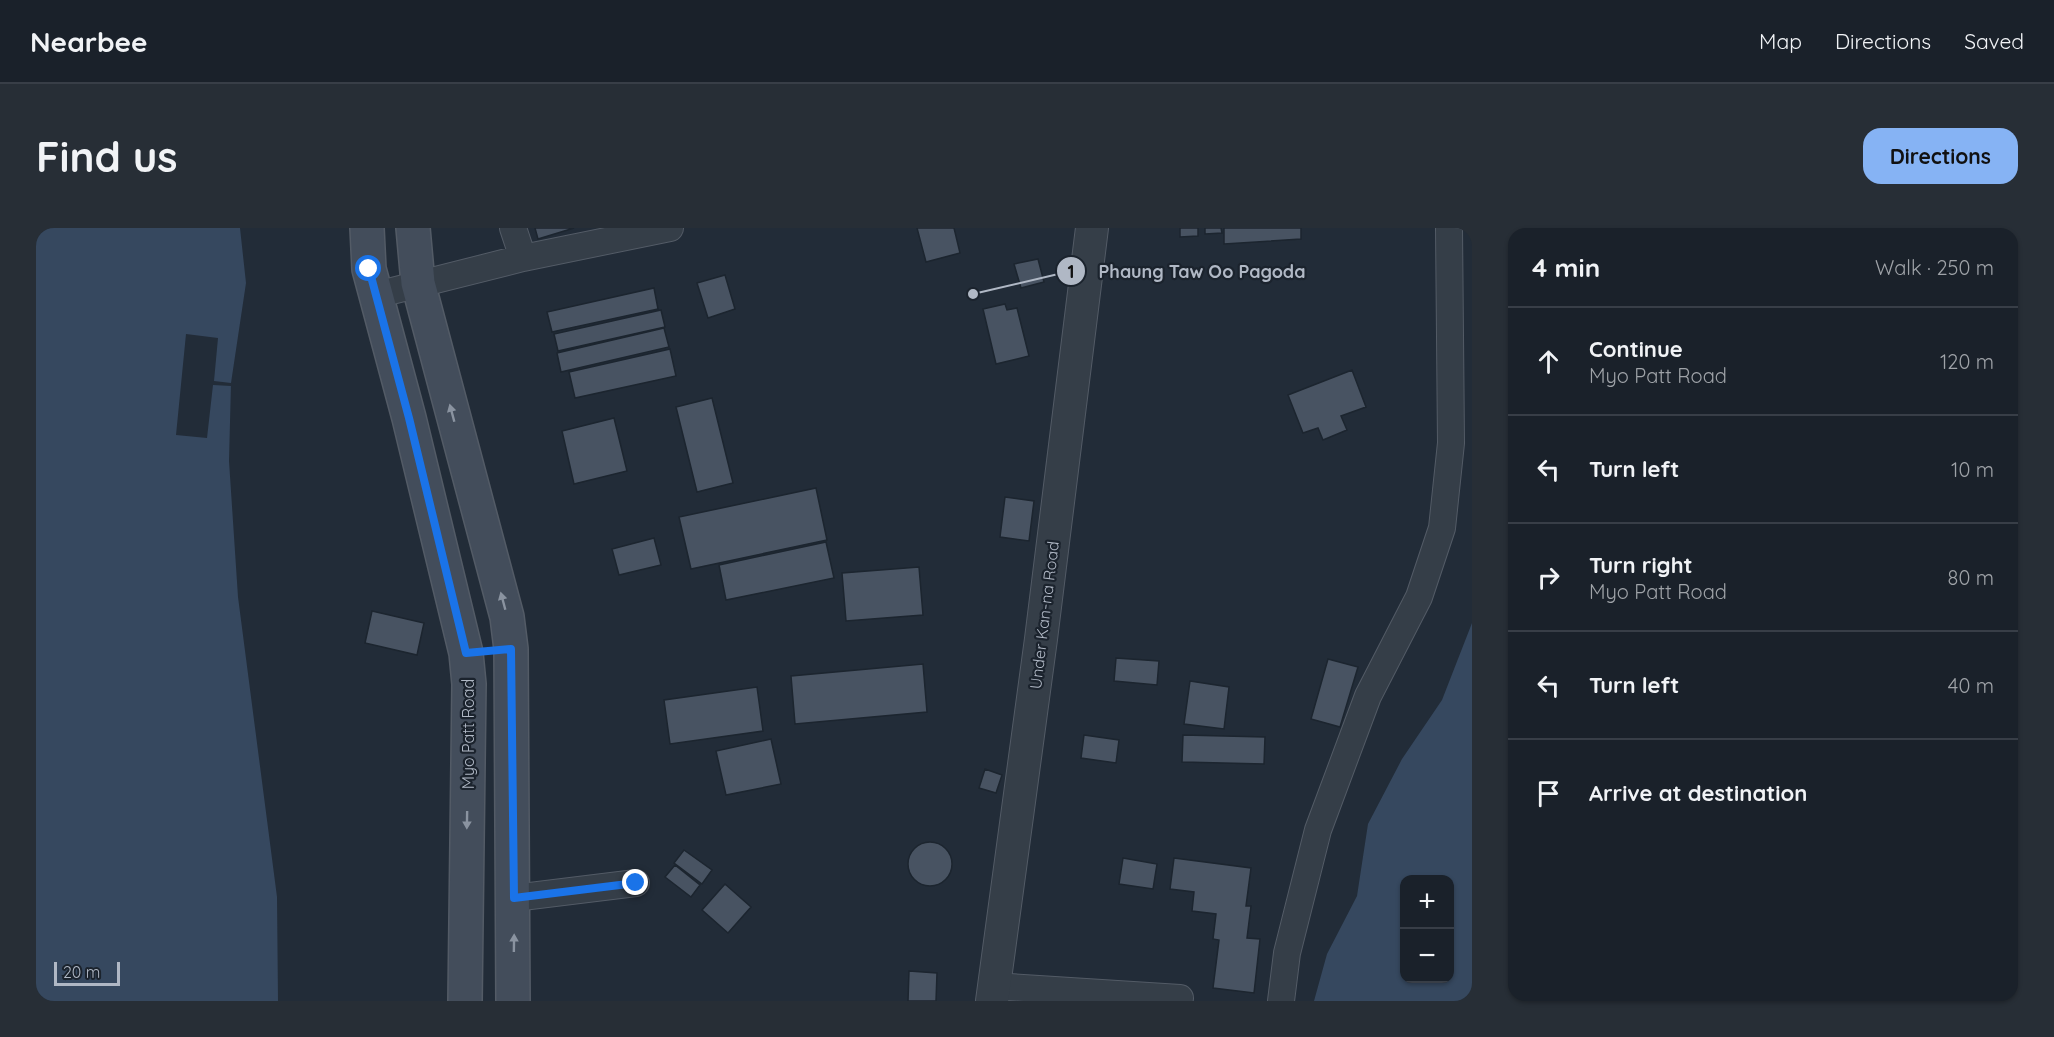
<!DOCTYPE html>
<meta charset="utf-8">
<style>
body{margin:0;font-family:Quicksand,sans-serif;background:#272e36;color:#f1f3f6}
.controls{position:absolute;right:18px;bottom:18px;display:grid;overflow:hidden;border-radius:12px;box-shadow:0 2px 4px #0004}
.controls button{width:54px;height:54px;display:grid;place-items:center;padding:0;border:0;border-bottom:2px solid #383e47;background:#1a212a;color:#f1f3f6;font:30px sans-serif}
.scale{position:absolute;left:18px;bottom:15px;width:66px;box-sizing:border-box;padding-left:6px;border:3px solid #b0b8c5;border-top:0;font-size:16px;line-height:21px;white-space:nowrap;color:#b0b8c5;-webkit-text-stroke:4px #1b232d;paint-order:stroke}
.stop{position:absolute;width:18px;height:18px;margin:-14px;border:4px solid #1a73e8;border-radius:50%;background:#fff}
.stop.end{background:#1a73e8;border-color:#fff;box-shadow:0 2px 6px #0008}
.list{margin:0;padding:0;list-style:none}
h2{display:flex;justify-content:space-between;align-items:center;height:78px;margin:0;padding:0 24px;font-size:26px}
h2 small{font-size:20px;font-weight:400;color:#9fa3a8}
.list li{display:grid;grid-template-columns:39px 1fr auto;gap:18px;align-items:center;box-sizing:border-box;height:108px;padding:0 24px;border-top:2px solid #383e47}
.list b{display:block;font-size:22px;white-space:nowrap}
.list p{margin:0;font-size:20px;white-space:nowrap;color:#9fa3a8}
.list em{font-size:20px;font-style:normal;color:#9fa3a8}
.icon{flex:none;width:33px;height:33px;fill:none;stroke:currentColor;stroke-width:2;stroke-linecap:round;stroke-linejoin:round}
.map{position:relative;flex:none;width:1436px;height:773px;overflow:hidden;border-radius:18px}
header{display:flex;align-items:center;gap:36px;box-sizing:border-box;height:84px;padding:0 30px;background:#1a212a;border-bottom:2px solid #383e47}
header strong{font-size:28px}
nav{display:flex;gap:33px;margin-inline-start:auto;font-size:21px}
.intro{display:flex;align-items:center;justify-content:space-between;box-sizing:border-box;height:144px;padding:0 36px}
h1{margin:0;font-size:42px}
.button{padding:15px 27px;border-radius:18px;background:#86b3f4;color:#111;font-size:21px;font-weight:700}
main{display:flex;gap:36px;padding:0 36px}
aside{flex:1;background:#1a212a;border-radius:18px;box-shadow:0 2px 4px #0004}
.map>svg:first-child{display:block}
.water{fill:#36485f;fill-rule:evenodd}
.pier{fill:#222c38}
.building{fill:#485362;stroke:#1c252f;stroke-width:1.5}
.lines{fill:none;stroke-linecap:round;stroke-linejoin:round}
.minor-casing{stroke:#535b66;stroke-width:28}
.tertiary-casing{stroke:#535b66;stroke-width:34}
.secondary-casing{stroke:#535b66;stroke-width:36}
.minor{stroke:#353e48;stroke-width:26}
.tertiary{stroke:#353e48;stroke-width:32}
.secondary{stroke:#434d5b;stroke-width:33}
.oneway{fill:#8a93a0}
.route{stroke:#1a73e8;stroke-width:8}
.labels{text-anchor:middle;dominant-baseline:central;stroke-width:4.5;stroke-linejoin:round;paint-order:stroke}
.street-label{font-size:16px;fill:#b0b8c5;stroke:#1b232d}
.leader{fill:none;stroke:#b0b8c5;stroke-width:2}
.callout-dot{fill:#b0b8c5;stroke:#1b232d;stroke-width:2}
.mark-label{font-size:18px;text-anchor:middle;font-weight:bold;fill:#111}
.callout-label{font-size:18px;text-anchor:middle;font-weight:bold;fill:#b0b8c5;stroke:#1b232d;stroke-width:4.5;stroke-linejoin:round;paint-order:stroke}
</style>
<header>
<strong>Nearbee</strong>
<nav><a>Map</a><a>Directions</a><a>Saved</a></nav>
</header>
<div class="intro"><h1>Find us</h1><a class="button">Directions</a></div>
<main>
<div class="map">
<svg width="1436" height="773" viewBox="0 0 1436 773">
<rect width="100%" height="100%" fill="#222c38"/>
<path class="water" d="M0,0H204L210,55L195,155L193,233L202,369L241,669L242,773H0Z
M1436,395V773H1278L1291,726L1321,668L1332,596L1366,531L1406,472ZM1368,652H1414V750H1368Z"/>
<path class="pier" d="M150,106L182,110L178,153L195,155V158L177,157L171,210L140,207Z"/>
<path class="building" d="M499,0H538L502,11Z
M881,0H918L924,25L890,34Z
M1144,0H1162V8L1144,9Z
M1169,0H1185L1186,5L1169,6Z
M1188,0H1265V11L1188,16Z
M1002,31L1008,54L985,60L978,36Z
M689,47L699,81L672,90L661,55Z
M618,60L622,81L516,104L511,84Z
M969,76L971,82L981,80L993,128L960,136L947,81Z
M625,82L629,99L522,123L518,106Z
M628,100L633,119L525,144L521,125Z
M634,121L640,148L539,170L533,144Z
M1316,142L1330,179L1305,188L1311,202L1287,212L1282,200L1267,205L1252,167Z
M676,170L697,255L661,264L640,179Z
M578,190L591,243L538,256L526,203Z
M780,260L791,312L655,341L643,289Z
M969,269L998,273L993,313L964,309Z
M618,310L625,337L583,347L576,321Z
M790,314L798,350L690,372L683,337Z
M883,339L887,387L810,393L806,345Z
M336,383L388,395L381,427L329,415Z
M1080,430L1123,433L1121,457L1078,453Z
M1292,431L1322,439L1304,499L1275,491Z
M887,436L891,484L759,496L755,448Z
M1154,453L1193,459L1188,501L1148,496Z
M721,459L727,503L634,516L628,472Z
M1048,507L1083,512L1080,535L1045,530Z
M1147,507L1229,509L1228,536L1146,534Z
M735,511L745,556L690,567L680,523Z
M949,541L966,547L960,565L943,560Z
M872 636a22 22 0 1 1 44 0a22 22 0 1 1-44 0Z
M648,622L676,642L666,656L638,635Z
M1087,630L1121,636L1117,661L1083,656Z
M1138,630L1215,640L1210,678H1215L1211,710L1224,711L1218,765L1177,760L1183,712L1177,711L1180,686L1156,683L1158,664L1134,661Z
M639,637L664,657L655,669L629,649Z
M689,656L715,679L692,705L666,682Z
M873,743L901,745L900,773H872Z"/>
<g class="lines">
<defs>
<path id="minor" d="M477,0L487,30
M340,67L487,30L634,0
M478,670L600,655
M957,758L1144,770
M1245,773L1251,725L1282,602L1332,468L1383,369L1406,300L1415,215L1413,0"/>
<path id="tertiary" d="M956,773L1005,411L1056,0"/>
<path id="secondary" d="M331,0L333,41L373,190L430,425L433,456L429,773
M377,0L382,55L471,389L475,421L477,773"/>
</defs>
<use href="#minor" class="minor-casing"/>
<use href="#tertiary" class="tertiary-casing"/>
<use href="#secondary" class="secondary-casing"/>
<use href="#minor" class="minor"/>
<use href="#tertiary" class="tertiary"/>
<use href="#secondary" class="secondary"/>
</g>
<defs><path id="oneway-solid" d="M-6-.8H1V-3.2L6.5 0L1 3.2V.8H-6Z" transform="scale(1.5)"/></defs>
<g class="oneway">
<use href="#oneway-solid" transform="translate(416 185) rotate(-105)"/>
<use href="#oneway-solid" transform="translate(467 373) rotate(-105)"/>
<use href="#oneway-solid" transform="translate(431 592) rotate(91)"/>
<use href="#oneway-solid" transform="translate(478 715) rotate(-89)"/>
</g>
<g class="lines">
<path class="route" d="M333,41L373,190L430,425L475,421L478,670L600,655"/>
</g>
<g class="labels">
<g class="street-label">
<text transform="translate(1008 387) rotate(-83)">Under Kan-na Road</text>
<text transform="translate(432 506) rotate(-90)">Myo Patt Road</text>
</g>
</g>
<path class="leader" d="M937 66L1035 43"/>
<g class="callout-dot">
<circle cx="937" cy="66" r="6"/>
<circle cx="1035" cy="43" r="15"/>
</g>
<g class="mark-label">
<text x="1035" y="50">1</text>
</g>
<g class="callout-label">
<text x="1166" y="50">Phaung Taw Oo Pagoda</text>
</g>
</svg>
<div class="controls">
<button>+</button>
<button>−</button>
</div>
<div class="scale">20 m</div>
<div class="stop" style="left:333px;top:41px"></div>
<div class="stop end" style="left:600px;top:655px"></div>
</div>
<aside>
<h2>4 min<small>Walk · 250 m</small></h2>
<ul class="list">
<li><svg class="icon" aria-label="ahead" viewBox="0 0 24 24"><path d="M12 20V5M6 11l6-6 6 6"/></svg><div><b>Continue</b><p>Myo Patt Road</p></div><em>120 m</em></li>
<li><svg class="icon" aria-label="left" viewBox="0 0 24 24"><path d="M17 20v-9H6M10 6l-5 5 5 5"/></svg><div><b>Turn left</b></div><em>10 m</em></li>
<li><svg class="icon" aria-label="right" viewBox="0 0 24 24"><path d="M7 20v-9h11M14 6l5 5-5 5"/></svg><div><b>Turn right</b><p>Myo Patt Road</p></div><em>80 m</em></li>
<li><svg class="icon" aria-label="left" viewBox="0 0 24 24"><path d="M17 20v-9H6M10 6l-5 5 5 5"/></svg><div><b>Turn left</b></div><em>40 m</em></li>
<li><svg class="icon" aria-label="arrive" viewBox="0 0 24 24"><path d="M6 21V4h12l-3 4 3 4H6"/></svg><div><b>Arrive at destination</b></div></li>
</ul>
</aside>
</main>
